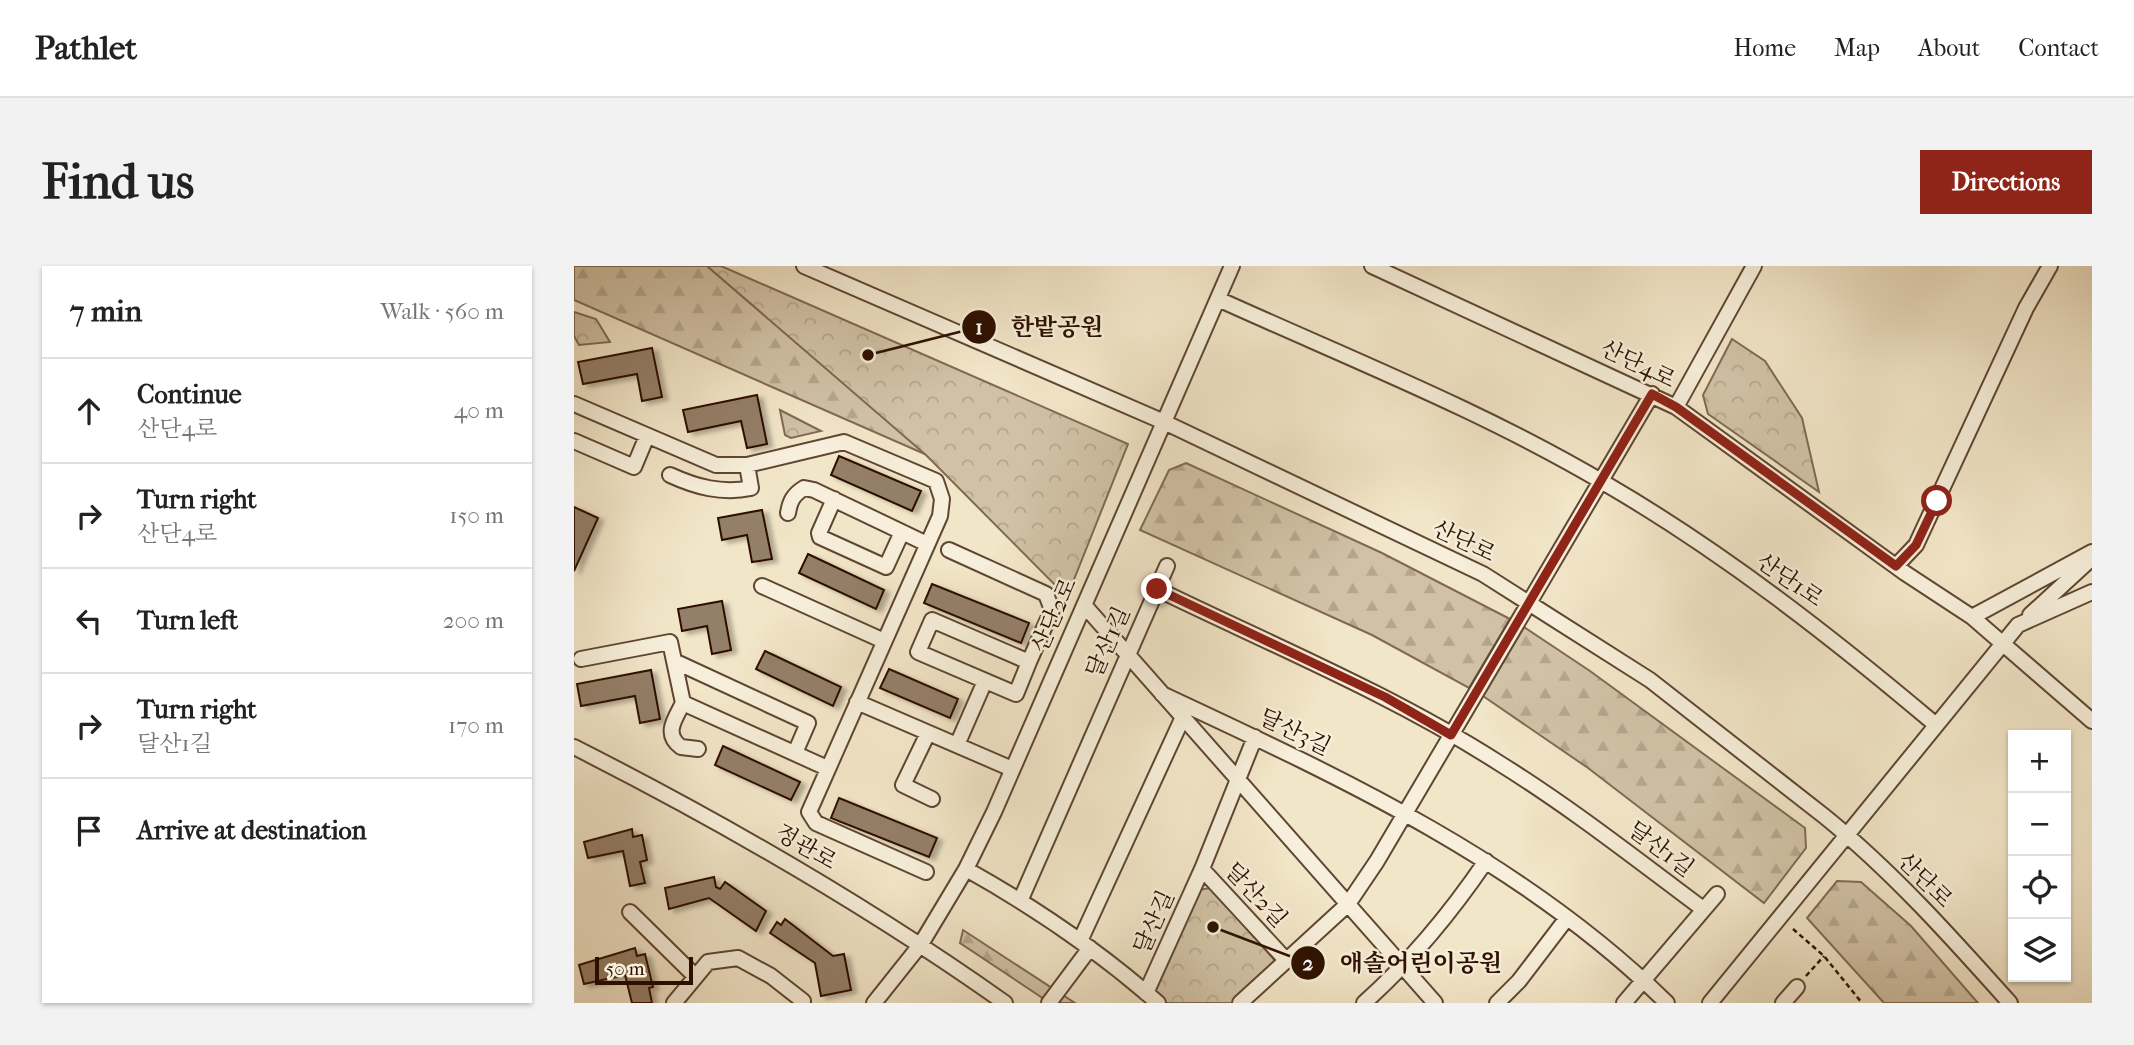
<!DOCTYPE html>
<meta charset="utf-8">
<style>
body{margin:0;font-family:"IM FELL French Canon","Noto Serif KR",serif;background:#f2f2f2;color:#222}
.controls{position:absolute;right:21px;bottom:21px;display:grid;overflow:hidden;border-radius:0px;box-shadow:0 2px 5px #0004}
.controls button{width:63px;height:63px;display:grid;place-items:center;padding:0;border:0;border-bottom:2px solid #e0e0e0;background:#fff;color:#222;font:35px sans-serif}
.scale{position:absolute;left:21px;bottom:18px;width:98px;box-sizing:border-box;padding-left:7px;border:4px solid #2e1000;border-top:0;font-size:19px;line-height:24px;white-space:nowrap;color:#2e1000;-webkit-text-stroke:5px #f7efdb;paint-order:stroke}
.stop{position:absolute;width:21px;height:21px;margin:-16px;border:5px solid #8f2418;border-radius:50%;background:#fff}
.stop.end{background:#8f2418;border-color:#fff;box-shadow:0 2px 7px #0008}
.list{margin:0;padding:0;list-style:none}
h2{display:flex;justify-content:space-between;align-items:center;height:91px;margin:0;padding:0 28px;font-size:30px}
h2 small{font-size:23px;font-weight:400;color:#767676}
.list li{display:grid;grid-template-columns:46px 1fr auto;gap:21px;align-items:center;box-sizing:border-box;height:105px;padding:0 28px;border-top:2px solid #e0e0e0}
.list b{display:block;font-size:26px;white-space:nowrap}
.list p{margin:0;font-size:23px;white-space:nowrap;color:#767676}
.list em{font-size:23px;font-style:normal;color:#767676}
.icon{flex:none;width:38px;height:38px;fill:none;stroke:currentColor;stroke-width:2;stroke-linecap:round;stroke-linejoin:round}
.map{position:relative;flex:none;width:1518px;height:737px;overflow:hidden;border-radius:0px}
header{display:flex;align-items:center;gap:42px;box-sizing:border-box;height:98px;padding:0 35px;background:#fff;border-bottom:2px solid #e0e0e0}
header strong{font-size:33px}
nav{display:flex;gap:38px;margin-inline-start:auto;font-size:24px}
.intro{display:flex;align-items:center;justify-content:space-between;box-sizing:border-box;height:168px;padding:0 42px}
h1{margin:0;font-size:49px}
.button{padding:18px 32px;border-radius:0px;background:#8f2418;color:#fff;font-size:24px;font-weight:700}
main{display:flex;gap:42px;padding:0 42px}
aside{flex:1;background:#fff;border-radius:0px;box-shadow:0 2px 5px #0004}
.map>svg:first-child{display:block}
.forest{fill:url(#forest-firs);stroke:#806953;stroke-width:2}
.park{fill:url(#park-crowns);stroke:#806953;stroke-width:2}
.building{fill:#947f68;stroke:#2e1000;stroke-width:2;filter:url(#shadow)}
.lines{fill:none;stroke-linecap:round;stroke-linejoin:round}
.minor-casing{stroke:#5f4632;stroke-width:18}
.path{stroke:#2e1000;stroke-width:2.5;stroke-dasharray:5 3.5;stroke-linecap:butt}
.minor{stroke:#f7efdb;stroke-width:14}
.route{stroke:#8f2418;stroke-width:9}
.labels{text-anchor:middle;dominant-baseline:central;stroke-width:5;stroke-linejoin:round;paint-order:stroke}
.street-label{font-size:23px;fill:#2e1000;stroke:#f7efdb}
.leader{fill:none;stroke:#2e1000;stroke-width:2.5}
.callout-dot{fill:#2e1000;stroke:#f7efdb;stroke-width:2.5}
.mark-label{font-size:21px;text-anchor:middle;font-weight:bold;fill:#fff}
.callout-label{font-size:24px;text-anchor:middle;font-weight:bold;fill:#2e1000;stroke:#f7efdb;stroke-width:5;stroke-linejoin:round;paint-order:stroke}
</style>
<header>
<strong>Pathlet</strong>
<nav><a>Home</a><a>Map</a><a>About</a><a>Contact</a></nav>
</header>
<div class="intro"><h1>Find us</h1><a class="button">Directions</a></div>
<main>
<aside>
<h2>7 min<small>Walk · 560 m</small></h2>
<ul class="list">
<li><svg class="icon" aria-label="ahead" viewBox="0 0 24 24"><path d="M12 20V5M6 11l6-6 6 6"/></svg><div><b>Continue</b><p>산단4로</p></div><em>40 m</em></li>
<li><svg class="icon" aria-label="right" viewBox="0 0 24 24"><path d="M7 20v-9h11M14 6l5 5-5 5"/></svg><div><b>Turn right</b><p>산단4로</p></div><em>150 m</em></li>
<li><svg class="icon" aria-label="left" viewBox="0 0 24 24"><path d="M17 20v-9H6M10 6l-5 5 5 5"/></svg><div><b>Turn left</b></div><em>200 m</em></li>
<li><svg class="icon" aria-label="right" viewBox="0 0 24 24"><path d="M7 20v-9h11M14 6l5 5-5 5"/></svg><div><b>Turn right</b><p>달산1길</p></div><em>170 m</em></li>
<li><svg class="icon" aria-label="arrive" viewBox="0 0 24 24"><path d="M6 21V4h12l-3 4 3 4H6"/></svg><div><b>Arrive at destination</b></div></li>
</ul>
</aside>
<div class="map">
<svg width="1518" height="737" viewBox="0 0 1518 737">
<defs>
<pattern id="forest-firs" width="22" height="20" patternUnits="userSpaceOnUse" patternTransform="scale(1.75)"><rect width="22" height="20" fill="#d1c2a6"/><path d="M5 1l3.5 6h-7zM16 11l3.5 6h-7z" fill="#b4a68d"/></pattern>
<pattern id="park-crowns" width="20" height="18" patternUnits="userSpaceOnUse" patternTransform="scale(1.75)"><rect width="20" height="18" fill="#d1c2a6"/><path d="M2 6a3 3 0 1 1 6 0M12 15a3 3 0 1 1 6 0" fill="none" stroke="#b4a68d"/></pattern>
<filter id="shadow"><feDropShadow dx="5.5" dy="3" stdDeviation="2" flood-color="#0004"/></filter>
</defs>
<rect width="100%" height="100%" fill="#f2e6c8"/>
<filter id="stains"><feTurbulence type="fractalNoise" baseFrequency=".00286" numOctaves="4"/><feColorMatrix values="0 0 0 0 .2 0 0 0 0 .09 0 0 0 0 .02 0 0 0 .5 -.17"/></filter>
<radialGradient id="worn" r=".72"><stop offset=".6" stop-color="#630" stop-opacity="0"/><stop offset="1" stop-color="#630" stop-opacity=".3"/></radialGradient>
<path class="forest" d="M0,0H133L353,189L0,34Z
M612,197L808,287L936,353L895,422L798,369L566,264L595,204Z
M950,361L1016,405L1231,562L1232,582L1190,637L1014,502L909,430Z
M1263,615L1287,616L1337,660L1404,737H1310L1233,652Z
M389,664L501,737H476L386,677Z"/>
<path class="park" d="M133,0H147L554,178L493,331L352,189Z
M0,46L22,53L36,76L5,79L0,70Z
M1158,73L1191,95L1228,152L1245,226L1134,148L1129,129Z
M206,144L247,165L217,172L211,169Z
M637,622L704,698L660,737H590L578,726L623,624Z"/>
<path class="building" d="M78,82L88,131L68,135L63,108L9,118L4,96Z
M183,129L193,178L173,182L167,155L114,166L109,144Z
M265,190L347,225L338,245L257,209Z
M0,241L24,252L0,305Z
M188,244L198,293L178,296L173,269L148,274L144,252Z
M234,288L310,324L302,343L225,307Z
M358,318L455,357L447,377L350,337Z
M148,335L157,384L138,388L133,360L108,365L104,343Z
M191,385L267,421L259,440L182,403Z
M315,403L384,433L376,452L306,422Z
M77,404L86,453L66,457L61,430L7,440L3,418Z
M149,480L226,516L217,534L141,499Z
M265,532L363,572L355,591L257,552Z
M58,563L59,571L68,569L73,594L66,596L71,617L56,620L49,585L14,592L10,576Z
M140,611L142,621L146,623L151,616L192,645L182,665L135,632L95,643L91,622Z
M211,653L259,690L270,688L277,724L247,730L241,697L196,667L203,656L207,659Z
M61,682L63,690L71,688L79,721L75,722L78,737H58L51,709L10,718L5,699Z"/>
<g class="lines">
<defs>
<path id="minor" d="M230,0L590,156L909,308L1076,414L1250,550C1318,605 1378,672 1436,737
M798,0L1102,141L1331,307L1398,351L1518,455
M644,33C774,92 909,145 1032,218C1149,286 1259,372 1362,459
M0,138L142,199H173L270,176L362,215L368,233L366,250L235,546L242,557L352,606
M1102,141L1180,0
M0,175L60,201L73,170
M96,209C122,221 148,228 177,222L173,199
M260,233L245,267L246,271L312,301L328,266
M214,247C216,235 219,229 230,222L240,224L353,278
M375,284L472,328L478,344L455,396
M1322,300L1342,279L1452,42L1476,0
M188,320L310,375
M579,332L593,300
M510,339L861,737
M1456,349L1518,292
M1398,351L1518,286
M358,354L455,396L442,428L344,386Z
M7,393L96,376L109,437L253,502
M100,395L234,457L221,487
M588,428C768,512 950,596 1093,737
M283,436L438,503
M109,437C101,453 89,468 107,481L124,483
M354,467L329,519L358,533
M383,479L411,415
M0,481C150,557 294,640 431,737
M392,603C460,641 525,685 584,737
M628,603L712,694
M447,633L583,323C698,379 817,428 925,497C996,541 1062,593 1129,643
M56,646L121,710
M506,675L609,451
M572,727L628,603L681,471
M100,737L134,696L164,692L197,710L229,735
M300,737L347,678L392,603L420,546L658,0
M475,737L516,682
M666,737L774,638L803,595L1078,128
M790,737C838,694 876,648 912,595
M923,737L945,715L993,652
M1050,737L1143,628
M1136,737L1444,359L1518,326
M1209,737L1223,721"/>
</defs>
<use href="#minor" class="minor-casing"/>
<path class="path" d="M1219,663L1250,690L1288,737
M1232,710L1250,690"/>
<use href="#minor" class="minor"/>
</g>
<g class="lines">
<path class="route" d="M583,323L811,431L877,469L1078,128L1102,141L1322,300L1342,279L1363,235"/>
</g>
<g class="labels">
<g class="street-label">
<text transform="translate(1064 98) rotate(26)">산단4로</text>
<text transform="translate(890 275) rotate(26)">산단로</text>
<text transform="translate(1216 314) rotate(35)">산단1로</text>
<text transform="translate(480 349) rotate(-66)">산단2로</text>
<text transform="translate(534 376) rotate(-66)">달산1길</text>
<text transform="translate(721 466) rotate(26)">달산3길</text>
<text transform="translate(232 581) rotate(30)">정관로</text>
<text transform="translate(1087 583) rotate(37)">달산1길</text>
<text transform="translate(1351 614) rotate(45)">산단로</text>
<text transform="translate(682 629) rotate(47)">달산2길</text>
<text transform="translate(580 656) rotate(-66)">달산길</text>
</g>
</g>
<path class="leader" d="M294 89L405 61M639 661L734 697"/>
<g class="callout-dot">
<circle cx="294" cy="89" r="7"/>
<circle cx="639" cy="661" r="7"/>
<circle cx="405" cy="61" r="18"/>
<circle cx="734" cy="697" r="18"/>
</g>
<g class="mark-label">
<text x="405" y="68">1</text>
<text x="734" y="704">2</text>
</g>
<g class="callout-label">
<text x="483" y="69">한밭공원</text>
<text x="847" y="705">애솔어린이공원</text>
</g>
<rect width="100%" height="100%" filter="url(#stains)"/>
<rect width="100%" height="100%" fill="url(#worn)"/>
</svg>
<div class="controls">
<button>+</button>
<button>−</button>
<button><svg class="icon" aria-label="locate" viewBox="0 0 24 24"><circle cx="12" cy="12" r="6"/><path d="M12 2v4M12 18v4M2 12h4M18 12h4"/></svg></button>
<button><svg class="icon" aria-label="layers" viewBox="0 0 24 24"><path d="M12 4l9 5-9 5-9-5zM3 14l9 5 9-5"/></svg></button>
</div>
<div class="scale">50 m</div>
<div class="stop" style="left:1363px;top:235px"></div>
<div class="stop end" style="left:583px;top:323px"></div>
</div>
</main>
